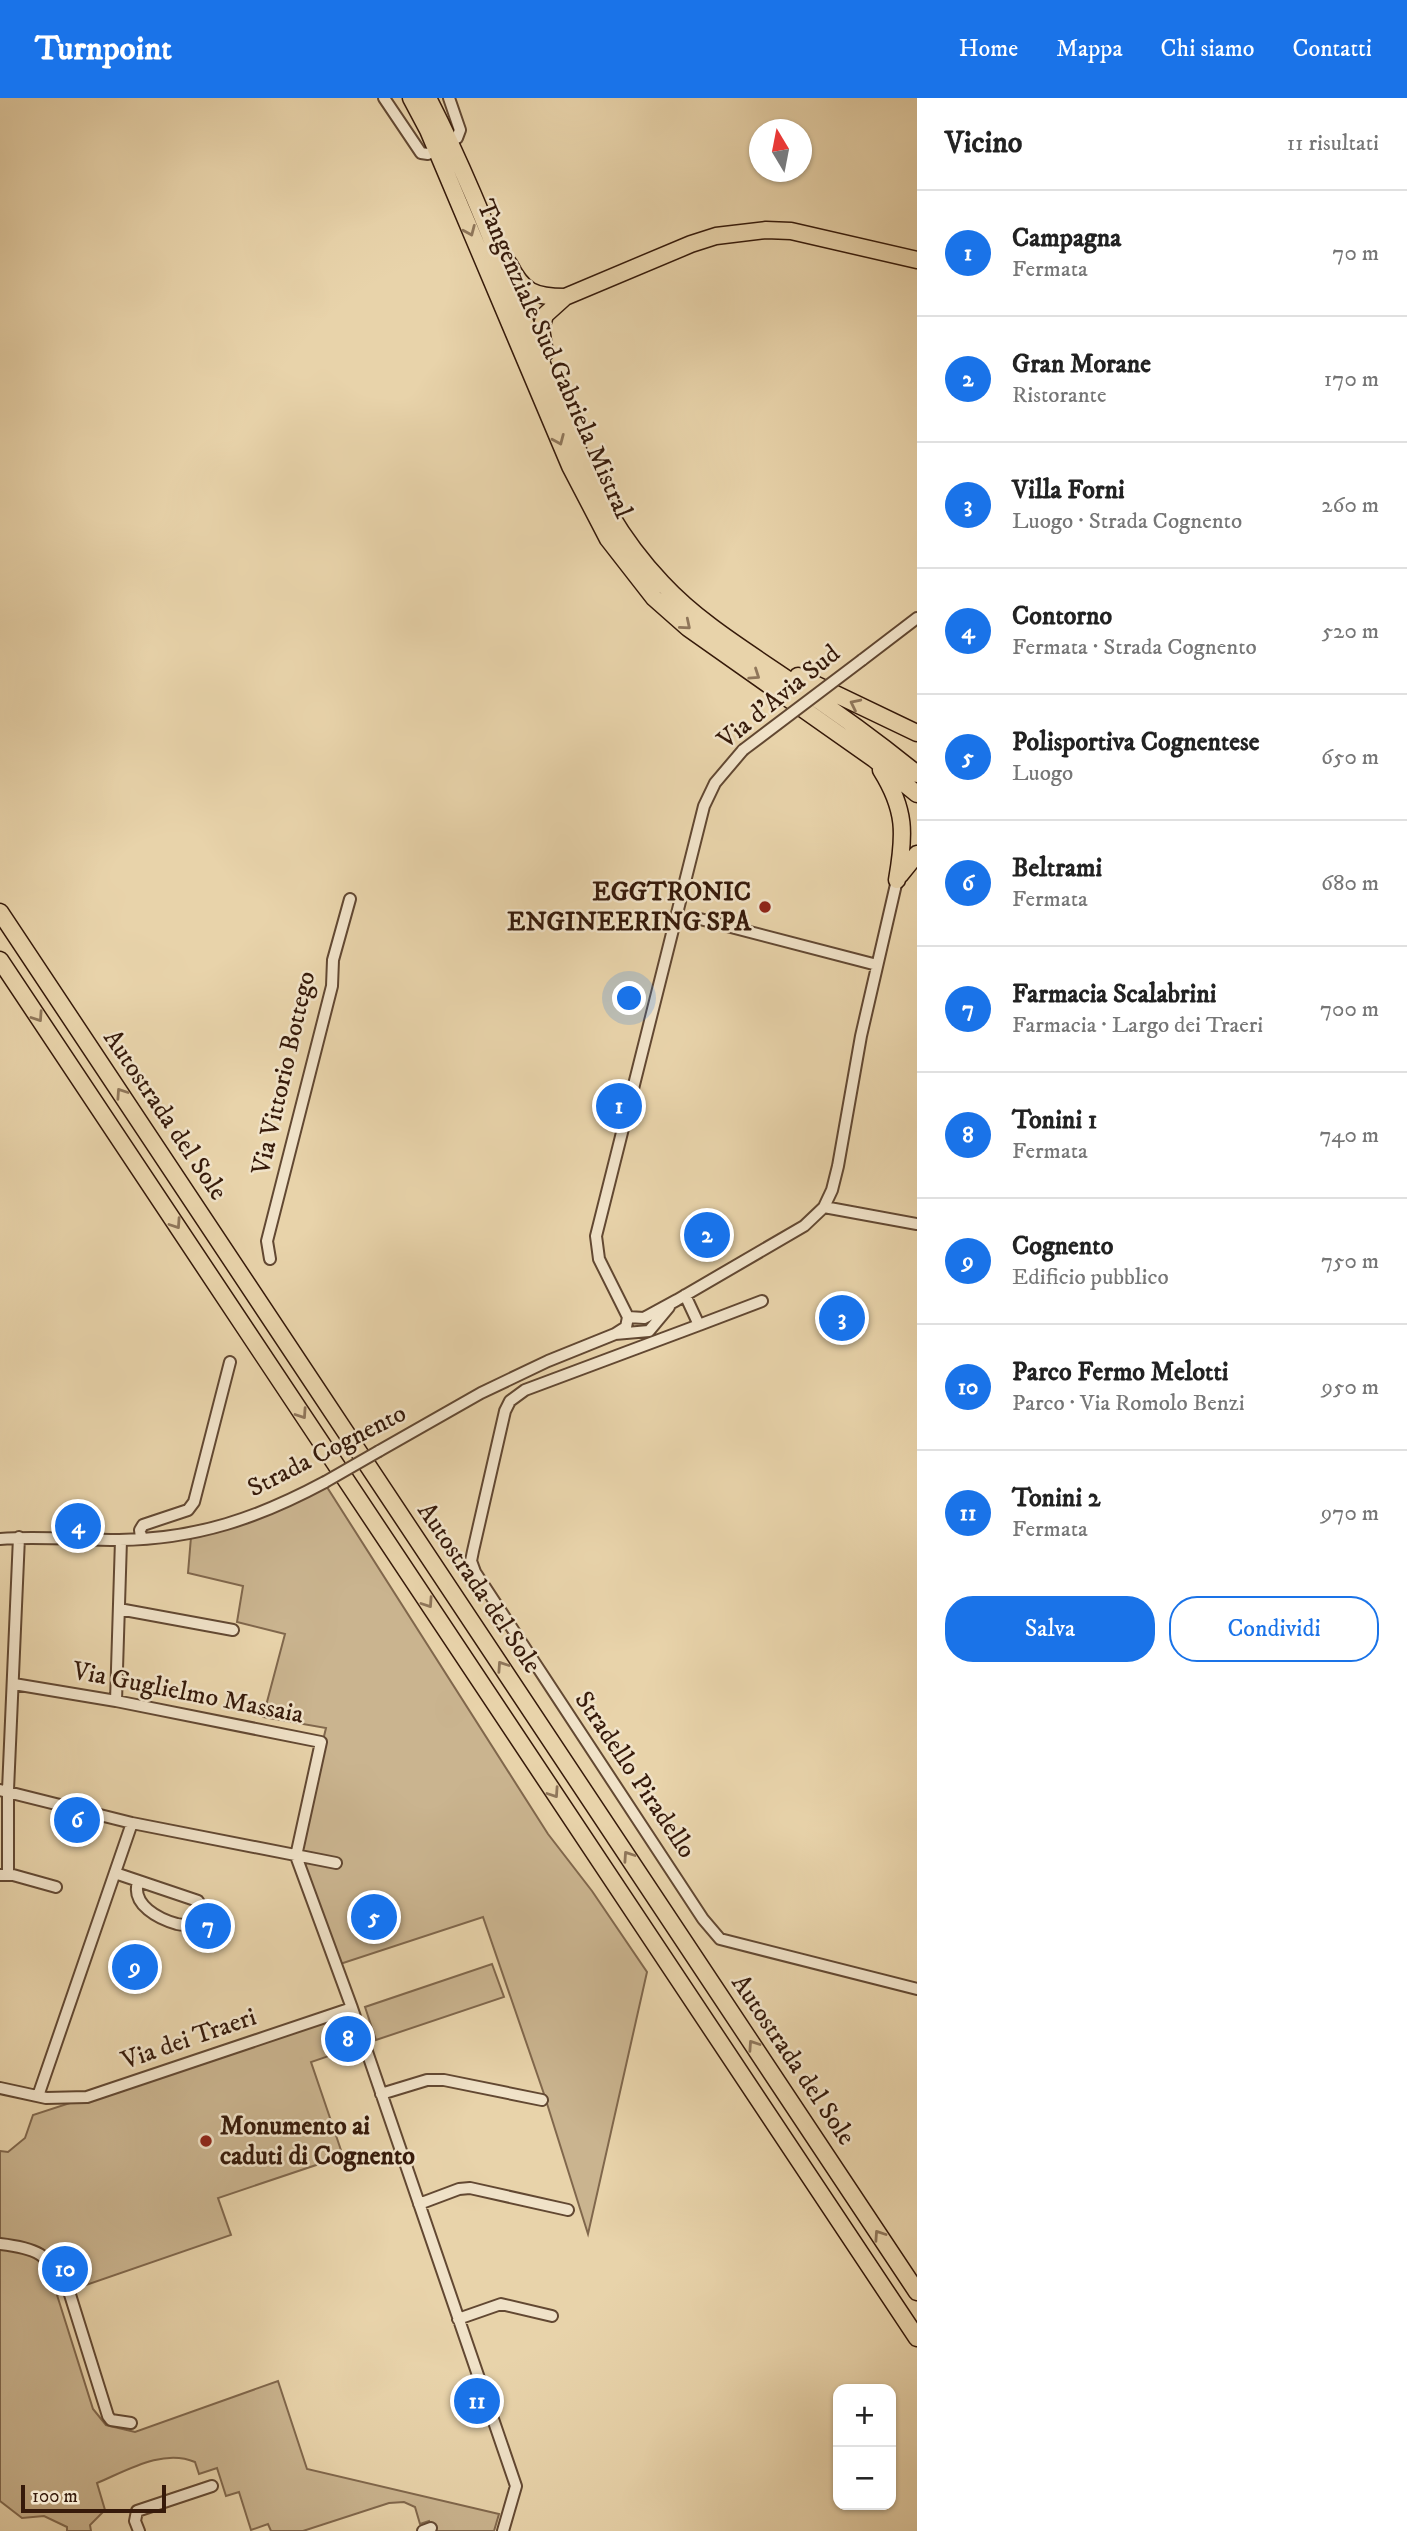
<!DOCTYPE html>
<html lang="it">
<meta charset="utf-8">
<style>
body{margin:0;font-family:"IM FELL DW Pica",serif;background:#f2f2f2;color:#222}
.controls{position:absolute;right:21px;bottom:21px;display:grid;overflow:hidden;border-radius:14px;box-shadow:0 2px 5px #0004}
.controls button{width:63px;height:63px;display:grid;place-items:center;padding:0;border:0;border-bottom:2px solid #e0e0e0;background:#fff;color:#222;font:35px sans-serif}
.compass{position:absolute;left:749px;top:21px;width:63px;height:63px;border-radius:50%;background:#fff;box-shadow:0 2px 5px #0004;rotate:350deg}
.scale{position:absolute;left:21px;bottom:18px;width:145px;box-sizing:border-box;padding-left:7px;border:4px solid #361a0a;border-top:0;font-size:19px;line-height:24px;white-space:nowrap;color:#361a0a;-webkit-text-stroke:5px #f0e2c8;paint-order:stroke}
.you{position:absolute;left:630px;top:901px;width:24px;height:24px;margin:-18px;border:5px solid #fff;border-radius:50%;background:#1a73e8;box-shadow:0 0 0 10px #1a73e833}
.badge{display:grid;place-items:center;width:46px;height:46px;border-radius:50%;background:#1a73e8;color:#fff;font-size:23px;font-weight:700}
.pin{position:absolute;translate:-50% -50%;border:4px solid #fff;box-shadow:0 2px 7px #0006}
.list{margin:0;padding:0;list-style:none}
h2{display:flex;justify-content:space-between;align-items:center;height:91px;margin:0;padding:0 28px;font-size:30px}
h2 small{font-size:23px;font-weight:400;color:#767676}
.list li{display:grid;grid-template-columns:46px 1fr auto;gap:21px;align-items:center;box-sizing:border-box;height:126px;padding:0 28px;border-top:2px solid #e0e0e0}
.list b{display:block;font-size:26px;white-space:nowrap}
.list p{margin:0;font-size:23px;white-space:nowrap;color:#767676}
.list em{font-size:23px;font-style:normal;color:#767676}
.actions{display:flex;gap:14px;padding:21px 28px}
.actions a{flex:1;padding:16px 0;border:2px solid #1a73e8;border-radius:28px;text-align:center;font-size:24px;color:#1a73e8}
.actions .main{background:#1a73e8;color:#fff}
.map{position:relative;flex:none;width:917px;height:2433px;overflow:hidden}
header{display:flex;align-items:center;gap:42px;box-sizing:border-box;height:98px;padding:0 35px;background:#1a73e8;color:#fff}
header strong{font-size:33px}
nav{display:flex;gap:38px;margin-inline-start:auto;font-size:24px}
main{display:flex}
aside{flex:1;background:#fff}
.map>svg:first-child{display:block}
.green{fill:#cab48f;stroke:#80674c;stroke-width:2}
.lines{fill:none;stroke-linecap:round;stroke-linejoin:round}
.minor-casing{stroke:#624832;stroke-width:14}
.highway-casing{stroke:#361a0a;stroke-width:19}
.minor{stroke:#f0e2c8;stroke-width:10}
.highway{stroke:#e8d3aa;stroke-width:16}
.minor-bridge-casing{stroke:#624832;stroke-width:14;stroke-linecap:butt}
.minor-bridge{stroke:#f0e2c8;stroke-width:10}
.oneway{stroke:#8f765a}
.poi-dot{fill:#8f2418;stroke:#f0e2c8;stroke-width:2.5}
.labels{text-anchor:middle;dominant-baseline:central;stroke-width:5;stroke-linejoin:round;paint-order:stroke}
.street-label{font-size:26px;fill:#361a0a;stroke:#f0e2c8}
.poi-label{font-size:26px;font-weight:bold;fill:#361a0a;stroke:#f0e2c8;text-anchor:end}
</style>
<header>
<strong>Turnpoint</strong>
<nav><a>Home</a><a>Mappa</a><a>Chi siamo</a><a>Contatti</a></nav>
</header>
<main>
<div class="map">
<svg width="917" height="2433" viewBox="0 0 917 2433">
<rect width="100%" height="100%" fill="#e8d3aa"/>
<filter id="stains"><feTurbulence type="fractalNoise" baseFrequency=".00286" numOctaves="4"/><feColorMatrix values="0 0 0 0 .2 0 0 0 0 .09 0 0 0 0 .02 0 0 0 .5 -.17"/></filter>
<radialGradient id="worn" r=".72"><stop offset=".6" stop-color="#630" stop-opacity="0"/><stop offset="1" stop-color="#630" stop-opacity=".3"/></radialGradient>
<path class="green" d="M325,1386L548,1736L592,1793L647,1874L588,2136L544,1996L483,1819L334,1868L295,1758L326,1630L263,1619L285,1536L237,1524L243,1488L188,1475L191,1439C243,1428 278,1410 325,1386Z
M492,1866L504,1899L376,1942L365,1909Z
M346,1915L358,1948L311,1964L343,2058L218,2100L231,2137L57,2197L93,2311L106,2327L135,2334L278,2283L307,2371L499,2416L494,2433H432L429,2423L420,2426L415,2409L404,2404L389,2405L303,2433H271L268,2426L251,2432L239,2394L226,2398L217,2370L199,2376L195,2364C163,2350 126,2373 97,2385L105,2412L90,2427L91,2433H67V2429L44,2418L22,2420L0,2403V2053L8,2054L25,2040L33,2017Z"/>
<g class="lines">
<defs>
<path id="minor" d="M384,0L421,55L428,56
M449,0L460,32L457,40
M862,562L917,520
M700,821L877,867
M824,1109L917,1126
M270,1161L267,1143L332,888L333,862L350,801
M685,1197L699,1227L762,1203
M628,1219L644,1220L677,1202L804,1128L824,1109L832,1092L838,1068L861,938L897,782
M699,1227L525,1292L510,1303L505,1313L473,1453L471,1463L475,1474L703,1821L720,1841L917,1891
M615,1236L626,1229L628,1219L599,1161L596,1138L704,708L715,685L743,652
M379,1353L481,1295L548,1263L615,1236L649,1233L669,1209
M141,1440L140,1432L143,1427L188,1412L194,1404L230,1264
M0,1441C40,1438 79,1442 119,1442C197,1441 258,1420 325,1384
M119,1511L233,1532
M14,1586L116,1603L321,1644L296,1758
M116,1603L121,1442
M0,1692L132,1725L336,1765
M296,1758L352,1910L516,2388L503,2433
M115,1775L198,1803L207,1820L206,1824C197,1826 186,1828 177,1826C159,1821 131,1807 138,1784
M0,1777H13L56,1789
M8,1777V1692L19,1439
M0,1990L46,2000L87,1999L352,1910
M381,1996L427,1982H444L542,2002
M38,1998L132,1725
M419,2106L459,2091L470,2090L568,2112
M0,2146C36,2150 48,2156 67,2187L108,2318L111,2322L131,2325
M458,2221L501,2206L552,2218
M139,2433L135,2423L137,2413L212,2388
M423,2433L431,2430"/>
<path id="highway" d="M411,0L428,32L570,368L608,441L654,500L688,530L874,661L917,696
M428,0C474,89 508,185 547,278C580,357 602,422 662,485C699,525 748,554 793,585C835,613 878,644 917,676
M509,166C523,194 534,199 565,199
M545,255L541,231L545,217L565,199L691,146L716,138L766,132L791,133L917,162
M798,578L917,635
M881,672C906,712 905,736 897,782
M900,777L917,756
M0,814L917,2194
M0,862L917,2240"/>
</defs>
<use href="#minor" class="minor-casing"/>
<use href="#highway" class="highway-casing"/>
<use href="#minor" class="minor"/>
<use href="#highway" class="highway"/>
<defs>
<path id="minor-bridge" d="M743,652L862,562
M325,1384L379,1353"/>
</defs>
<use href="#minor-bridge" class="minor-bridge-casing"/>
<use href="#minor-bridge" class="minor-bridge"/>
</g>
<defs><path id="oneway-chevron" d="M-2-3.5L2.5 0L-2 3.5" fill="none" stroke-width="1.6" stroke-linecap="round" stroke-linejoin="round" transform="scale(1.75)"/></defs>
<g class="oneway">
<use href="#oneway-chevron" transform="translate(470 133) rotate(67)"/>
<use href="#oneway-chevron" transform="translate(559 342) rotate(67)"/>
<use href="#oneway-chevron" transform="translate(686 527) rotate(40)"/>
<use href="#oneway-chevron" transform="translate(755 577) rotate(34)"/>
<use href="#oneway-chevron" transform="translate(855 606) rotate(-154)"/>
<use href="#oneway-chevron" transform="translate(38 919) rotate(56)"/>
<use href="#oneway-chevron" transform="translate(121 995) rotate(-124)"/>
<use href="#oneway-chevron" transform="translate(176 1126) rotate(56)"/>
<use href="#oneway-chevron" transform="translate(302 1316) rotate(56)"/>
<use href="#oneway-chevron" transform="translate(428 1505) rotate(56)"/>
<use href="#oneway-chevron" transform="translate(502 1568) rotate(-124)"/>
<use href="#oneway-chevron" transform="translate(554 1695) rotate(56)"/>
<use href="#oneway-chevron" transform="translate(628 1758) rotate(-124)"/>
<use href="#oneway-chevron" transform="translate(753 1947) rotate(-124)"/>
<use href="#oneway-chevron" transform="translate(879 2137) rotate(-124)"/>
</g>
<g class="poi-dot">
<circle cx="765" cy="809" r="7"/>
<circle cx="206" cy="2043" r="7"/>
</g>
<g class="labels">
<g class="street-label">
<text transform="translate(554 261) rotate(66)">Tangenziale Sud Gabriela Mistral</text>
<text transform="translate(779 599) rotate(-39)">Via d'Avia Sud</text>
<text transform="translate(284 975) rotate(-77)">Via Vittorio Bottego</text>
<text transform="translate(165 1017) rotate(56)">Autostrada del Sole</text>
<text transform="translate(327 1353) rotate(-27)">Strada Cognento</text>
<text transform="translate(479 1490) rotate(56)">Autostrada del Sole</text>
<text transform="translate(188 1595) rotate(11)">Via Guglielmo Massaia</text>
<text transform="translate(635 1677) rotate(56)">Stradello Piradello</text>
<text transform="translate(189 1941) rotate(-19)">Via dei Traeri</text>
<text transform="translate(793 1962) rotate(56)">Autostrada del Sole</text>
</g>
<g class="poi-label">
<text x="751" y="794">EGGTRONIC<tspan x="751" dy="30">ENGINEERING SPA</tspan></text>
<text x="220" y="2028" text-anchor="start">Monumento ai<tspan x="220" dy="30">caduti di Cognento</tspan></text>
</g>
</g>
<rect width="100%" height="100%" filter="url(#stains)"/>
<rect width="100%" height="100%" fill="url(#worn)"/>
</svg>
<div class="controls">
<button>+</button>
<button>−</button>
</div>
<svg class="compass" viewBox="-18 -18 36 36"><path d="M0-13l5 13h-10z" fill="#e53935"/><path d="M0 13l5-13h-10z" fill="#767676"/></svg>
<div class="scale">100 m</div>
<div class="you"></div>
<div class="pin badge" style="left:619px;top:1008px">1</div>
<div class="pin badge" style="left:707px;top:1137px">2</div>
<div class="pin badge" style="left:842px;top:1220px">3</div>
<div class="pin badge" style="left:78px;top:1428px">4</div>
<div class="pin badge" style="left:374px;top:1819px">5</div>
<div class="pin badge" style="left:77px;top:1722px">6</div>
<div class="pin badge" style="left:208px;top:1828px">7</div>
<div class="pin badge" style="left:348px;top:1941px">8</div>
<div class="pin badge" style="left:135px;top:1869px">9</div>
<div class="pin badge" style="left:65px;top:2171px">10</div>
<div class="pin badge" style="left:477px;top:2303px">11</div>
</div>
<aside>
<h2>Vicino<small>11 risultati</small></h2>
<ul class="list">
<li><span class="badge">1</span><div><b>Campagna</b><p>Fermata</p></div><em>70 m</em></li>
<li><span class="badge">2</span><div><b>Gran Morane</b><p>Ristorante</p></div><em>170 m</em></li>
<li><span class="badge">3</span><div><b>Villa Forni</b><p>Luogo · Strada Cognento</p></div><em>260 m</em></li>
<li><span class="badge">4</span><div><b>Contorno</b><p>Fermata · Strada Cognento</p></div><em>520 m</em></li>
<li><span class="badge">5</span><div><b>Polisportiva Cognentese</b><p>Luogo</p></div><em>650 m</em></li>
<li><span class="badge">6</span><div><b>Beltrami</b><p>Fermata</p></div><em>680 m</em></li>
<li><span class="badge">7</span><div><b>Farmacia Scalabrini</b><p>Farmacia · Largo dei Traeri</p></div><em>700 m</em></li>
<li><span class="badge">8</span><div><b>Tonini 1</b><p>Fermata</p></div><em>740 m</em></li>
<li><span class="badge">9</span><div><b>Cognento</b><p>Edificio pubblico</p></div><em>750 m</em></li>
<li><span class="badge">10</span><div><b>Parco Fermo Melotti</b><p>Parco · Via Romolo Benzi</p></div><em>950 m</em></li>
<li><span class="badge">11</span><div><b>Tonini 2</b><p>Fermata</p></div><em>970 m</em></li>
</ul>
<div class="actions"><a class="main">Salva</a><a>Condividi</a></div>
</aside>
</main>
